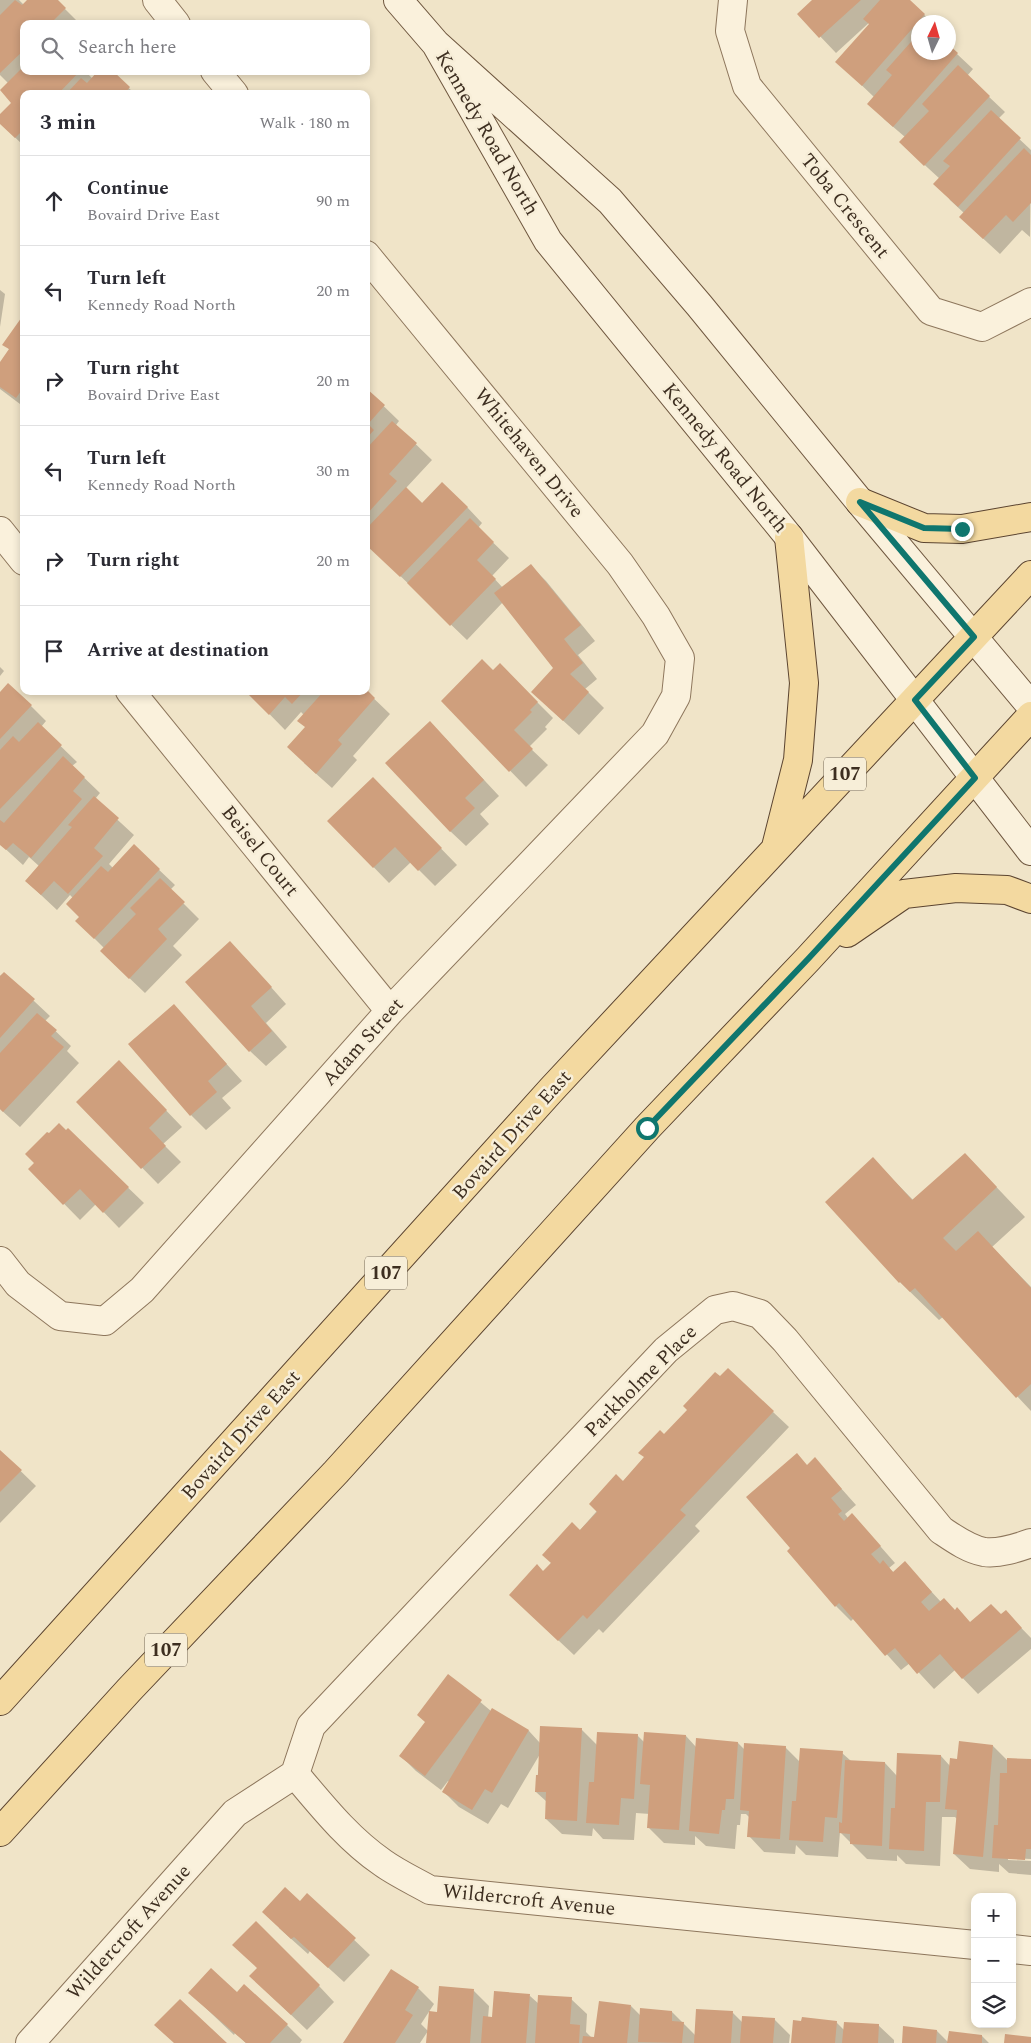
<!DOCTYPE html>
<meta charset="utf-8">
<style>
body{margin:0;font-family:Spectral,serif;background:#f2f2f3;color:#2b2b33}
.controls{position:absolute;right:15px;bottom:15px;display:grid;overflow:hidden;border-radius:10px;box-shadow:0 2px 8px #0003}
.controls button{width:45px;height:45px;display:grid;place-items:center;padding:0;border:0;border-bottom:1px solid #e1e1e2;background:#fff;color:#2b2b33;font:25px sans-serif}
.compass{position:absolute;left:911px;top:15px;width:45px;height:45px;border-radius:50%;background:#fff;box-shadow:0 2px 8px #0003;rotate:5deg}
.stop{position:absolute;width:15px;height:15px;margin:-11px;border:4px solid #0f766e;border-radius:50%;background:#fff}
.stop.end{background:#0f766e;border-color:#fff;box-shadow:0 1px 5px #0008}
.list{margin:0;padding:0;list-style:none}
h2{display:flex;justify-content:space-between;align-items:center;height:65px;margin:0;padding:0 20px;font-size:21px}
h2 small{font-size:16px;font-weight:400;color:#7c7c81}
.list li{display:grid;grid-template-columns:32px 1fr auto;gap:15px;align-items:center;box-sizing:border-box;height:90px;padding:0 20px;border-top:1px solid #e1e1e2}
.list b{display:block;font-size:19px;white-space:nowrap}
.list p{margin:0;font-size:16px;white-space:nowrap;color:#7c7c81}
.list em{font-size:16px;font-style:normal;color:#7c7c81}
.icon{flex:none;width:28px;height:28px;fill:none;stroke:currentColor;stroke-width:2;stroke-linecap:round;stroke-linejoin:round}
.map{position:relative;flex:none;width:1031px;height:2043px;overflow:hidden}
.search{position:absolute;background:#fff;box-shadow:0 2px 8px #0003;left:20px;top:20px;width:350px;height:55px;display:flex;align-items:center;gap:12px;box-sizing:border-box;padding:0 18px;border-radius:10px;color:#7c7c81;font-size:19px}
.panel{position:absolute;background:#fff;box-shadow:0 2px 8px #0003;left:20px;top:90px;width:350px;height:605px;border-radius:10px}
.map>svg:first-child{display:block}
.shadow{fill:#0003}
.building{fill:#cf9f7d}
.lines{fill:none;stroke-linecap:round;stroke-linejoin:round}
.street-casing{stroke:#8d765c;stroke-width:30}
.secondary-casing{stroke:#6f573f;stroke-width:30}
.primary-casing{stroke:#5b4430;stroke-width:30}
.street{stroke:#faf1dc;stroke-width:28}
.secondary{stroke:#faf1dc;stroke-width:28}
.primary{stroke:#f3d9a0;stroke-width:28}
.route{stroke:#0f766e;stroke-width:6}
.labels{text-anchor:middle;dominant-baseline:central;stroke-width:5;stroke-linejoin:round;paint-order:stroke}
.shield{fill:#f7eed8;stroke:#756857;stroke-width:1}
.shield-label{font-size:19px;font-weight:bold;fill:#3d2e20}
.street-label{font-size:20px;fill:#3d2e20;stroke:#f7eed8}
</style>
<div class="map">
<svg width="1031" height="2043" viewBox="0 0 1031 2043">
<rect width="100%" height="100%" fill="#f0e4c8"/>
<path class="shadow" d="M0,0H19L24,5L29,0H56L80,24H24V71H91L88,74L93,79L111,71L135,94H24V146L0,123V116L13,103L8,83L0,75Z
M814,0H908L932,22H918V52H948V46L957,54L973,69L967,76L1005,112L998,119L1031,150L1030,237L1022,230L1000,254L976,232L964,213L950,200L940,179L916,157L905,137L884,119L874,97L853,77L873,21L872,20L836,53L799,14Z
M0,290L5,294L0,327Z
M24,316V407L0,389V364L10,350L4,344Z
M366,389L399,421L396,425L432,460L406,488L423,504L467,507L482,523L478,528L509,558L492,576L503,588L531,566L546,581L595,641L578,655L597,679L585,689L604,708L579,735L548,707L554,668L503,602L467,640L366,543L368,528L366,526Z
M500,665L553,718L545,727L547,729L529,747L548,765L526,787L442,701L493,672Z
M0,667L4,671L0,676Z
M247,691H366L390,714L353,756L357,760L332,788L304,763L306,728L304,715L301,712L285,730Z
M0,694L31,706L46,721L41,727L77,762L72,766L100,793L95,799L134,835L109,864L113,868L134,846L175,885L170,890L199,919L173,946L182,955L145,993L101,951L104,948L77,921L81,918L73,898L70,895L57,910L26,881L39,866L29,857L23,865L0,844Z
M445,738L499,796L480,814L489,824L466,846L450,831Z
M388,794L457,865L435,886L411,862L389,883L329,821Z
M246,959L286,1004L266,1023L287,1047L266,1066L250,1051Z
M4,973L50,1016L45,1021L71,1046L67,1051L79,1063L20,1127L0,1109V976Z
M174,1006L242,1081L222,1098L231,1108L206,1130L191,1115Z
M135,1078L182,1127L163,1144L181,1162L158,1184L78,1102Z
M68,1130L144,1203L119,1228L96,1204L80,1220L30,1169Z
M965,1154L1025,1217L992,1247L1031,1287V1411L943,1317L939,1320L900,1282L826,1202L873,1159L914,1201Z
M773,1412L789,1427L695,1526L700,1531L603,1633L599,1629L574,1655L526,1610L543,1572L664,1435Z
M0,1451L36,1486L0,1523Z
M815,1459L856,1505L845,1514L848,1518L852,1514L895,1563L889,1568L894,1573L905,1563L941,1602L971,1623L1001,1615L1006,1612L1031,1638V1649L978,1694L955,1670L934,1689L910,1663L901,1670L854,1618L851,1621L836,1606L792,1549L807,1466Z
M448,1675L491,1711L492,1709L529,1731L540,1743L581,1729L597,1745L637,1735L644,1742L686,1736L696,1747L738,1743L745,1750L785,1747L800,1762L842,1753L851,1761L885,1763L897,1776L941,1756L950,1766L958,1760L993,1746L1008,1761L1031,1760V1859L1008,1858V1860L1031,1861V1875L1009,1873L999,1864V1872L970,1869L954,1854L957,1819L955,1817H942L940,1866L906,1864L897,1855V1861L867,1859L840,1832L838,1857L806,1855L796,1845L795,1854L764,1852L749,1836L750,1818L746,1814H741L740,1825H737L735,1849L706,1846L695,1836V1845L664,1843L649,1828L650,1814L636,1813L634,1840L603,1839L593,1828L592,1836L562,1834L546,1819L547,1802L536,1792L540,1754L508,1808L501,1804L488,1824L459,1807L444,1792L450,1782L448,1781L441,1790L416,1771L401,1756L426,1723Z
M307,1895L370,1955L344,1982L310,1951L308,1954L279,1928Z
M392,1971L418,1988L434,2004L421,2024L428,2031L420,2043H345Z
M319,1986L334,2002L307,2030L266,1991Z
M474,1991L489,2006L488,2018L493,2019L530,1996L539,2004L571,1999L587,2014L586,2032L592,2038L595,2039L631,2006L641,2016L672,2012L696,2036L733,2013L743,2023L774,2019L790,2035L789,2043H428L438,2013Z
M190,1993L237,1994L287,2025L302,2040L300,2043H246L235,2033L234,2035Z
M836,2022L844,2030L878,2025L894,2040V2043H792Z
M937,2031L949,2043H903Z
M982,2036L989,2043H949Z"/>
<path class="building" d="M15,0L22,5L27,0H58L66,8L50,24H24V50L0,73V15Z
M812,0H861L819,38L797,14Z
M880,0H910L925,14L862,86L835,62L869,24L863,19Z
M918,34V52H948V44L958,53L893,127L867,104L892,75L886,70Z
M958,65L990,96L924,166L899,142L929,111L922,104Z
M24,66V71H80L58,94H24V129L15,138L0,124V114L11,103L0,90Z
M98,71H113L130,87L124,94H66L81,78L87,83Z
M991,110L1021,138L958,207L933,184L950,166L943,161Z
M1024,148L1031,155V203L1013,222L1006,215L983,239L959,217Z
M24,314V387L16,398L0,387V362L9,349L2,345Z
M366,388L385,405L368,424L374,430L366,439Z
M392,421L417,443L389,474L397,481L366,515V449Z
M442,482L468,507L400,577L366,545V529L406,487L422,503Z
M470,518L494,542L477,560L496,579L450,626L407,583Z
M531,564L581,625L564,639L583,663L570,674L589,692L563,721L531,692L553,668L494,593Z
M482,659L493,670L500,663L538,702L530,710L532,712L514,730L533,749L509,772L441,701Z
M8,683L32,705L0,739V692Z
M366,689L375,698L338,740L342,744L316,774L287,747L305,727L297,721L324,691H366Z
M245,691H304L292,704L285,697L269,715Z
M430,721L484,780L465,798L475,808L450,832L385,763Z
M38,722L62,745L0,809V750L13,736L19,742Z
M63,756L85,777L73,791L82,799L31,858L13,843L6,850L0,845V820L4,823Z
M373,777L442,848L418,871L395,847L373,868L327,821Z
M94,796L119,818L94,848L103,856L68,894L54,881L41,895L25,881L72,827L68,825Z
M134,844L160,869L94,939L75,921L79,917L66,904L101,866L108,872Z
M160,878L185,902L158,929L167,939L129,979L100,951L136,914L130,908Z
M230,941L272,987L251,1006L272,1031L249,1052L185,982Z
M4,972L35,999L0,1038V976Z
M174,1004L227,1064L208,1081L217,1092L190,1116L128,1044Z
M37,1013L57,1030L51,1036L64,1047L3,1112L0,1109V1053Z
M119,1060L167,1110L149,1128L166,1146L141,1169L76,1102Z
M59,1123L66,1130L68,1128L129,1187L103,1213L80,1189L63,1205L28,1169L34,1163L25,1154L47,1132L49,1133Z
M965,1153L997,1187L943,1238L956,1251L978,1231L1031,1288V1384L1016,1398L915,1288L910,1292L900,1282L899,1283L825,1202L873,1157L912,1200Z
M728,1368L774,1411L680,1510L686,1515L587,1619L583,1615L558,1641L509,1595L537,1564L543,1571L551,1563L542,1555L572,1522L580,1530L597,1512L589,1504L616,1474L623,1481L644,1457L638,1453L660,1430L664,1434L687,1410L683,1406L715,1372L720,1376Z
M0,1450L22,1470L0,1492Z
M797,1453L807,1465L815,1457L842,1489L831,1498L842,1511L838,1514L844,1521L852,1513L881,1546L871,1554L880,1564L883,1560L893,1572L905,1561L932,1592L921,1602L929,1611L944,1598L955,1610L957,1607L970,1622L991,1604L1001,1614L1006,1610L1022,1628L962,1679L940,1654L917,1674L895,1648L885,1656L839,1603L835,1607L787,1551L790,1548L746,1497Z
M448,1674L482,1700L425,1776L399,1756L425,1722L417,1715Z
M492,1708L529,1730L492,1793L485,1789L472,1810L442,1792Z
M540,1726L582,1728L577,1821L545,1819L546,1792H535L536,1775H538Z
M597,1732L638,1734L634,1799L621,1798L619,1825L586,1823L589,1782H594Z
M644,1732L686,1735L679,1830L647,1828L650,1785L640,1784Z
M696,1738L738,1742L734,1799H726L725,1810H722L719,1834L689,1831Z
M959,1741L993,1745L983,1857L953,1854L957,1810L945,1809L950,1758L957,1759Z
M744,1743L786,1746L780,1839L747,1837L749,1811L740,1810Z
M800,1748L843,1751L837,1818L825,1817L823,1842L789,1840L792,1801H796Z
M897,1753L941,1755L940,1802H926L924,1851L889,1849L891,1808H895Z
M1007,1758L1031,1759V1849H1026L1025,1860L992,1858L994,1825H998L1000,1773H1007Z
M845,1760L885,1762L882,1846L850,1844V1834L839,1833V1822L842,1823Z
M285,1887L300,1901L307,1893L356,1938L328,1968L294,1937L291,1939L262,1912Z
M256,1921L320,1985L291,2015L249,1976L257,1968L232,1945Z
M211,1968L237,1992L244,1984L288,2024L270,2043H246L188,1993Z
M391,1969L419,1987L405,2010L413,2015L395,2043H343Z
M439,1986L474,1989L470,2043H426L429,2011L437,2012Z
M494,1991L530,1994L526,2043H481L483,2016L492,2017Z
M538,1995L572,1997L570,2024L580,2025L579,2043H535Z
M180,1999L227,2043H174L154,2025Z
M599,2001L631,2005L627,2043H582L583,2036L594,2037Z
M640,2008L672,2011V2021L684,2022L682,2043L638,2042Z
M696,2009L733,2011L731,2043H694Z
M742,2016L775,2018L773,2043H740Z
M802,2017L837,2021L835,2043H791L793,2020L801,2021Z
M844,2022L879,2024L878,2043H842Z
M903,2026L937,2030L936,2043H902Z
M949,2031L982,2035V2043H947Z
M1005,2034L1031,2037V2043H1004Z"/>
<g class="lines">
<defs>
<path id="street" d="M157,0L176,24
M733,0L730,31L747,86L931,311L982,327L1031,302
M215,71L234,94
M0,531L24,561
M130,691L390,1011
M0,1261L18,1284L60,1316L105,1321L142,1290L390,1011L655,734L676,696L680,658L656,616L620,564L366,255
M295,1774L311,1726L666,1350L715,1310L733,1306L760,1314L785,1340L941,1530C953,1538 968,1549 984,1552C999,1554 1017,1548 1031,1543
M295,1774C322,1806 348,1839 383,1863C397,1873 414,1881 430,1890L975,1945
M1012,1949L1031,1951
M30,2043L235,1813L295,1774"/>
<path id="secondary" d="M398,0L436,44L610,201L699,305L860,502L1031,706
M436,44L548,241L789,537L1031,851"/>
<path id="primary" d="M860,502L924,528L962,529L1031,517
M776,847L798,760L804,683L789,537
M847,933L904,894L956,888L1007,890L1031,899
M0,1701L552,1089L1031,575
M0,1832L129,1690L336,1472L647,1128L808,959L1031,716"/>
</defs>
<use href="#street" class="street-casing"/>
<use href="#secondary" class="secondary-casing"/>
<use href="#primary" class="primary-casing"/>
<use href="#street" class="street"/>
<use href="#secondary" class="secondary"/>
<use href="#primary" class="primary"/>
</g>
<g class="lines">
<path class="route" d="M647,1128L808,959L975,778L915,700L974,637L860,502L924,528L962,529"/>
</g>
<g class="labels">
<g class="shield">
<rect x="824" y="757.5" width="42" height="33" rx="4"/>
<rect x="365" y="1256.5" width="42" height="33" rx="4"/>
<rect x="145" y="1633.5" width="42" height="33" rx="4"/>
</g>
<g class="shield-label">
<text x="845" y="774">107</text>
<text x="386" y="1273">107</text>
<text x="166" y="1650">107</text>
</g>
<g class="street-label">
<text transform="translate(487 133) rotate(60)">Kennedy Road North</text>
<text transform="translate(845 206) rotate(51)">Toba Crescent</text>
<text transform="translate(529 453) rotate(51)">Whitehaven Drive</text>
<text transform="translate(725 458) rotate(51)">Kennedy Road North</text>
<text transform="translate(260 851) rotate(51)">Beisel Court</text>
<text transform="translate(363 1042) rotate(-48)">Adam Street</text>
<text transform="translate(512 1135) rotate(-48)">Bovaird Drive East</text>
<text transform="translate(641 1381) rotate(-45)">Parkholme Place</text>
<text transform="translate(241 1435) rotate(-48)">Bovaird Drive East</text>
<text transform="translate(529 1900) rotate(6)">Wildercroft Avenue</text>
<text transform="translate(129 1932) rotate(-48)">Wildercroft Avenue</text>
</g>
</g>
</svg>
<div class="controls">
<button>+</button>
<button>−</button>
<button><svg class="icon" aria-label="layers" viewBox="0 0 24 24"><path d="M12 4l9 5-9 5-9-5zM3 14l9 5 9-5"/></svg></button>
</div>
<svg class="compass" viewBox="-18 -18 36 36"><path d="M0-13l5 13h-10z" fill="#e53935"/><path d="M0 13l5-13h-10z" fill="#7c7c81"/></svg>
<div class="stop" style="left:647px;top:1128px"></div>
<div class="stop end" style="left:962px;top:529px"></div>
<div class="search"><svg class="icon" aria-label="search" viewBox="0 0 24 24"><circle cx="10" cy="10" r="6"/><path d="M15 15l6 6"/></svg>Search here</div>
<section class="panel">
<h2>3 min<small>Walk · 180 m</small></h2>
<ul class="list">
<li><svg class="icon" aria-label="ahead" viewBox="0 0 24 24"><path d="M12 20V5M6 11l6-6 6 6"/></svg><div><b>Continue</b><p>Bovaird Drive East</p></div><em>90 m</em></li>
<li><svg class="icon" aria-label="left" viewBox="0 0 24 24"><path d="M17 20v-9H6M10 6l-5 5 5 5"/></svg><div><b>Turn left</b><p>Kennedy Road North</p></div><em>20 m</em></li>
<li><svg class="icon" aria-label="right" viewBox="0 0 24 24"><path d="M7 20v-9h11M14 6l5 5-5 5"/></svg><div><b>Turn right</b><p>Bovaird Drive East</p></div><em>20 m</em></li>
<li><svg class="icon" aria-label="left" viewBox="0 0 24 24"><path d="M17 20v-9H6M10 6l-5 5 5 5"/></svg><div><b>Turn left</b><p>Kennedy Road North</p></div><em>30 m</em></li>
<li><svg class="icon" aria-label="right" viewBox="0 0 24 24"><path d="M7 20v-9h11M14 6l5 5-5 5"/></svg><div><b>Turn right</b></div><em>20 m</em></li>
<li><svg class="icon" aria-label="arrive" viewBox="0 0 24 24"><path d="M6 21V4h12l-3 4 3 4H6"/></svg><div><b>Arrive at destination</b></div></li>
</ul>
</section>
</div>
